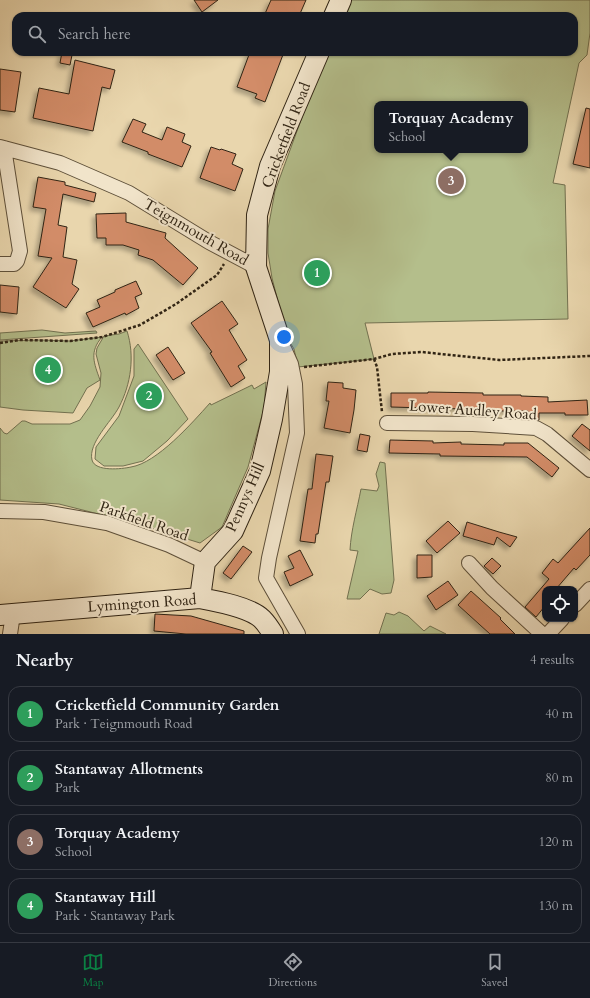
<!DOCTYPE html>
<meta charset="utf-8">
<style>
body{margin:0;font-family:Cardo,serif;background:#242831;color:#f1f3f6}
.controls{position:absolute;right:12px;bottom:12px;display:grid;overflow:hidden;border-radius:8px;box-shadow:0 1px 3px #0004}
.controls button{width:36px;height:36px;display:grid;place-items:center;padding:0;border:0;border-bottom:1px solid #363941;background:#171b24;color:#f1f3f6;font:20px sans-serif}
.you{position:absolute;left:284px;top:337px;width:14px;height:14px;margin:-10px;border:3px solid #fff;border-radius:50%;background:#1a73e8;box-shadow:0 0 0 6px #1a73e833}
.badge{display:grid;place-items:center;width:26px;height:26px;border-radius:50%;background:#0b8043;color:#fff;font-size:13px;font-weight:700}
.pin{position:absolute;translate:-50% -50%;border:2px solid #fff;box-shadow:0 1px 4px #0006}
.popup{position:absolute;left:374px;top:101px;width:154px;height:52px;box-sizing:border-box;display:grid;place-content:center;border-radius:8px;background:#171b24;filter:drop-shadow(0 1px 3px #0005);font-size:13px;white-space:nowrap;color:#9ea1a6}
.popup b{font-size:15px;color:#f1f3f6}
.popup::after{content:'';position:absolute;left:50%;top:100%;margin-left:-8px;border:8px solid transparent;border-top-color:#171b24}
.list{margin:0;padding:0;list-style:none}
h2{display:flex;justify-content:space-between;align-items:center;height:52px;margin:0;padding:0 16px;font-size:17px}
h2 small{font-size:13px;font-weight:400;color:#9ea1a6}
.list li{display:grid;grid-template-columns:26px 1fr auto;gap:12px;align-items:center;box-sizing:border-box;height:56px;margin:0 8px 8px;padding:0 8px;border:1px solid #363941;border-radius:12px}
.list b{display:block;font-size:15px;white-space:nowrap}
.list p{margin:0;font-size:13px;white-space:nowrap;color:#9ea1a6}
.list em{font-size:13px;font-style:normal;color:#9ea1a6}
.icon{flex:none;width:22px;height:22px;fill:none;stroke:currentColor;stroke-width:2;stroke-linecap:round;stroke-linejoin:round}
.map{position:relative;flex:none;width:590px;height:634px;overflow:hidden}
.search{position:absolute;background:#171b24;box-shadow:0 1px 3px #0004;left:12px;right:12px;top:12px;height:44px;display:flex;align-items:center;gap:10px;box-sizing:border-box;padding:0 14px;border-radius:12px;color:#9ea1a6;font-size:15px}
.sheet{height:308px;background:#171b24}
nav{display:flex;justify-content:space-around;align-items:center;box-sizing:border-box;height:56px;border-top:1px solid #363941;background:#171b24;font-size:11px;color:#9ea1a6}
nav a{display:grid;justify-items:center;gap:2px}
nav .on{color:#0b8043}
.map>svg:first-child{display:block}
.green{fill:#b4be8b;stroke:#727150;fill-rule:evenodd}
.building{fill:#d28c68;stroke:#302414;filter:url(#shadow)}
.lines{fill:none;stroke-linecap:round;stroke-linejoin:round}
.street-casing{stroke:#5e503a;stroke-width:16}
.secondary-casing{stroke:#302414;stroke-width:22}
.path{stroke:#302414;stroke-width:2.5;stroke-dasharray:3 2;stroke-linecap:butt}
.street{stroke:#f1e4ca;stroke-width:14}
.secondary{stroke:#f1e4ca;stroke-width:20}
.labels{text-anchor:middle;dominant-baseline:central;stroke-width:4;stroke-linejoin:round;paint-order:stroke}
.street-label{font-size:15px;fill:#302414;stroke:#f1e4ca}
</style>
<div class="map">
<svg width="590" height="634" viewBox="0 0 590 634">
<defs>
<filter id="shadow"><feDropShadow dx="-3.5" dy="3.5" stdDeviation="2" flood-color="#0004"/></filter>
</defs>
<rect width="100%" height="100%" fill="#e9d6ad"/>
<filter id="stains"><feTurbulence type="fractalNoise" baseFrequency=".005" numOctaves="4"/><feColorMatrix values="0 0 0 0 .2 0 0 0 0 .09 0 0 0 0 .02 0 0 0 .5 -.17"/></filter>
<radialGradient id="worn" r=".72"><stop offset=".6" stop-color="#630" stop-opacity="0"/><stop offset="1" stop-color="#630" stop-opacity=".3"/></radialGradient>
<path class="green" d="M348,0H590V33L587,55L579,63L553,183L565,185L568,319L365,323L374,359L298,367L294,349L287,337L272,278L268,253V229L275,191L326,52H574V16H340ZM377,104H525V150H377Z
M42,330L65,333L96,331L97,333L0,340V333Z
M127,331C135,356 131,384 119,407C111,422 88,443 92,460C95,472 122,469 131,467C157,463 192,423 210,403L211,405L252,385L254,389L266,382L264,408L248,467L222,527L200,543L142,525L59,504L0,500V428L4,433L7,434L22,421H25L32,424H70L80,420L90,406L100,387L101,373L96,354L97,348L104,336L119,334Z
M102,337C89,352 94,363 100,380L87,388L73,413L23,410L0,407V341L40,340L70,341Z
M138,344L188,419L167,441L143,461L123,466H104L95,459L96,447L119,416L134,376V349Z
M380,462L385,463L394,580L391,593L382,594L370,589L360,599H347L358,551L350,550C351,530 357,510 361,489L377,491L379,486L376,474Z
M399,612L408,616L424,631L430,626L446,634H379L386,613L394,615Z"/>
<path class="building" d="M194,0H218L202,12Z
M271,0H306L299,16H264Z
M62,52L72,55L70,65L60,63Z
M250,52H284L265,102L255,98L257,94L237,87Z
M75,60L115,70L110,89L102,87L93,131L33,118L39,88L69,94Z
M0,69L21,72L15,112L0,110Z
M586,108L590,109V168L573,164Z
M133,119L146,124L142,132L162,140L167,127L185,134L182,142L191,146L182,167L148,154V152L122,142Z
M211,147L220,150L221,149L236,154L232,164L243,169L235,191L200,178Z
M38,177L65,182V185L96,193L94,202L63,194L58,225L67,227L63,257L77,260L72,284L79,289L66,308L33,287L52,258L38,256L46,209L33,207Z
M126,213V222L166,233L165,238L198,268L183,285L153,260L138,255L139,250L123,245H106V238H97L96,214Z
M136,281L142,294L135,297L139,308L126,315L125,313L93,327L86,313L100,307L97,300L115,292V290Z
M0,285L19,287L17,314L0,312Z
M222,301L238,324L229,330L247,360L238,366L245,378L231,387L210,353L212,352L191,323Z
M168,347L185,373L173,380L156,355Z
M328,382L343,383V388L356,390L354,410L350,433L324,428L329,401H326Z
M428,392L483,393V395H521V396L548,397V402L587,400L588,415H565V413H539V420H537L528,419V411H500V410L391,407V393H428Z
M582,424L590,430V451L572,436Z
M360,434L370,436L367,452L357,450Z
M390,440L433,441V443L461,442V444L504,445V443H528L559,468L552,477L527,457L440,456V454L389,453Z
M316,454L333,456L329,482H326L318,534H316L315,543L300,541L308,489H312Z
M448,521L460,533L437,553L426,541Z
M467,522L499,532L517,537L510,547L497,537L494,545L463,536Z
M590,528V555L576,570L574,568L556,589H545V606L536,617L525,607L549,579L542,573L553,559L558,563Z
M243,546L252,552L231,579L223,573Z
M300,550L313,575L290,586L284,572L294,568L288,556Z
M417,555H432V577L417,578Z
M492,558L501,566L493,574L484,566Z
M448,581L458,595L436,610L427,596Z
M471,591L501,618L500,619L515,634H490L458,605Z
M155,614L191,616L244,631V634H186L154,631Z"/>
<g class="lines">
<defs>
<path id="street" d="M0,147L60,163L129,193L209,242L256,267
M0,264H14L17,261L20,251L4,148
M282,344L291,364L295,384L297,433L269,558L266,578L298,634
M387,423L473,424L536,428L547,434L590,470
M0,511L44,512L107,523L169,545L205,562
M469,563L492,588L542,634
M575,605L590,589
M10,634L13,614
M548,634L562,619"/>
<path id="secondary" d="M334,16L341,0
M200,598L205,562L233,531L260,471L272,419L280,372V340L256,267L257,215L270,166L319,52
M0,615L200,598C216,601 250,607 262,619C266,623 270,629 273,634"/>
</defs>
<use href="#street" class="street-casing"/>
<use href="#secondary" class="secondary-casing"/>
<path class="path" d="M0,343L19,340L70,341L102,337L140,325L176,304L217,275L224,264
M374,359L377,367L382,412
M304,367L374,359L392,354L422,352L499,360L590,356"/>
<use href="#street" class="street"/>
<use href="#secondary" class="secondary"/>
</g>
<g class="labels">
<g class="street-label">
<text transform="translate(286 135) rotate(-69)">Cricketfield Road</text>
<text transform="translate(196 232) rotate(30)">Teignmouth Road</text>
<text transform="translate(473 410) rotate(4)">Lower Audley Road</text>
<text transform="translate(245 497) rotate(-66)">Pennys Hill</text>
<text transform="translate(144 521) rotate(19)">Parkfield Road</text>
<text transform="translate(142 603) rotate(-4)">Lymington Road</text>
</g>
</g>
<rect width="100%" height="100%" filter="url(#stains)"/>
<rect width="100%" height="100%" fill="url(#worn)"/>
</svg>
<div class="controls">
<button><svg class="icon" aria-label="locate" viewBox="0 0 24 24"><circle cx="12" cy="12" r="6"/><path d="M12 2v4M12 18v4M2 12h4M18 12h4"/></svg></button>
</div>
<div class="you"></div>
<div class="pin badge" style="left:317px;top:273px;background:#2e9e5b">1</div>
<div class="pin badge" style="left:149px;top:396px;background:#2e9e5b">2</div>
<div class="pin badge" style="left:451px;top:181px;background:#8d6e63">3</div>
<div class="popup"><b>Torquay Academy</b>School</div>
<div class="pin badge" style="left:48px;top:370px;background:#2e9e5b">4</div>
<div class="search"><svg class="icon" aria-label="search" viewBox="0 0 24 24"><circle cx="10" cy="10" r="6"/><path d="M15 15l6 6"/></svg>Search here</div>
</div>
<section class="sheet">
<h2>Nearby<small>4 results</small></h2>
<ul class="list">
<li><span class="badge" style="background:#2e9e5b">1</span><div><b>Cricketfield Community Garden</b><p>Park · Teignmouth Road</p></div><em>40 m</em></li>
<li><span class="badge" style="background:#2e9e5b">2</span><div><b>Stantaway Allotments</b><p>Park</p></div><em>80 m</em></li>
<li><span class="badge" style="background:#8d6e63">3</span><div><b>Torquay Academy</b><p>School</p></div><em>120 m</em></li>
<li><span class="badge" style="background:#2e9e5b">4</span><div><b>Stantaway Hill</b><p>Park · Stantaway Park</p></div><em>130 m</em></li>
</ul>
</section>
<nav>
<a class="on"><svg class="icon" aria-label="map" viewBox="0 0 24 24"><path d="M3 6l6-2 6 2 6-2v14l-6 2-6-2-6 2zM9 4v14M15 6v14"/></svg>Map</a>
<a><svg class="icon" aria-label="directions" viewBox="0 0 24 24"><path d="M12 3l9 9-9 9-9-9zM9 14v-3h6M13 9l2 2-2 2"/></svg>Directions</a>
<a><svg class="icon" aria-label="saved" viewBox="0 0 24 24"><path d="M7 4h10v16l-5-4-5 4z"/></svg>Saved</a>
</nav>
